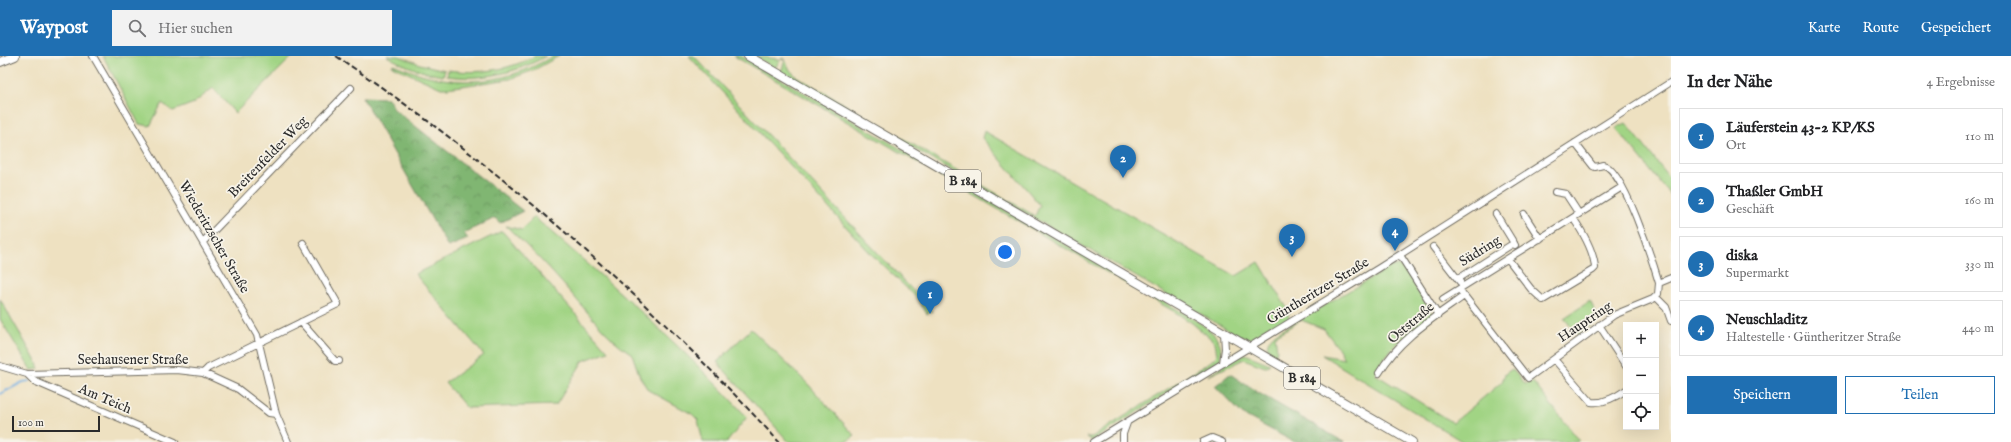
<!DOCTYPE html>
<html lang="de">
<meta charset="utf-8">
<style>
body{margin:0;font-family:"IM FELL English",serif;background:#f2f2f2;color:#202124}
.controls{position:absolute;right:12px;bottom:12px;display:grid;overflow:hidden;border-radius:0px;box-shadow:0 4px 16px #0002}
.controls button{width:36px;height:36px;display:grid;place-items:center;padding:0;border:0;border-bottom:1px solid #e0e0e0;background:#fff;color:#202124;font:20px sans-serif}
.scale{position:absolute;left:12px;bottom:10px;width:88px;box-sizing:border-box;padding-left:4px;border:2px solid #2b2b2b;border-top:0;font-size:11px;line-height:14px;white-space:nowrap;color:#2b2b2b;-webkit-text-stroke:3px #f7f3e8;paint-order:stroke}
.you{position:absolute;left:1005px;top:196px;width:14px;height:14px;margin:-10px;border:3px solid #fff;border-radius:50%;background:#1a73e8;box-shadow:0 0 0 6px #1a73e833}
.badge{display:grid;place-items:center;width:26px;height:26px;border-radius:50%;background:#1f6fb2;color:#fff;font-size:13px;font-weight:700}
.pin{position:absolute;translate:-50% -33px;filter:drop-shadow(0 1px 2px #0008)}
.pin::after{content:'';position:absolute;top:21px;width:14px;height:12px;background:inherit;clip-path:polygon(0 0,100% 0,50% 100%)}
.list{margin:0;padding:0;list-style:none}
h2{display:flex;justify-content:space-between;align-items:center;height:52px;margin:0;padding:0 16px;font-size:17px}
h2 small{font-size:13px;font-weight:400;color:#757577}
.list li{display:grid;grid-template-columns:26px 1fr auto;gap:12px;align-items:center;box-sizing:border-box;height:56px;margin:0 8px 8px;padding:0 8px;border:1px solid #e0e0e0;border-radius:0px}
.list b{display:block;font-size:15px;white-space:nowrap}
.list p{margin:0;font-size:13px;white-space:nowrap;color:#757577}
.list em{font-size:13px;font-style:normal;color:#757577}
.actions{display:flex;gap:8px;padding:12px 16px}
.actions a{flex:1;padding:9px 0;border:1px solid #1f6fb2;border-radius:0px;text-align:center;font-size:14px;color:#1f6fb2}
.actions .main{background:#1f6fb2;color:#fff}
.icon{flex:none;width:22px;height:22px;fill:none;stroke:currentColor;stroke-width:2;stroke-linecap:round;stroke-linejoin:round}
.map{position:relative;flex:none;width:1671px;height:386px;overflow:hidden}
header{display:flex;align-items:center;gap:24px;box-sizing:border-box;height:56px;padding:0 20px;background:#1f6fb2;color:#fff}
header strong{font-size:19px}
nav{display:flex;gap:22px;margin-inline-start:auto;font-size:14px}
.search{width:280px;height:36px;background:#f2f2f2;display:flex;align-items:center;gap:10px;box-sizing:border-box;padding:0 14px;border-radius:0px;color:#757577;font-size:15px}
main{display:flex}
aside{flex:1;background:#fff}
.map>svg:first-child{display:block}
.green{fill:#a1d484;stroke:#668058}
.forest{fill:url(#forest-crowns);stroke:#56704e}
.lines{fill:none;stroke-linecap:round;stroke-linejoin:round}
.stream{stroke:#6faee2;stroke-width:2}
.minor-casing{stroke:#6f6b60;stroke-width:8}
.major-casing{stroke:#6f6b60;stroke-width:10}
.minor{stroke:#fff;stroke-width:6}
.major{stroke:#fff;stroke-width:8}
.rail{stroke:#2b2b2b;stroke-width:2;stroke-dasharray:6 3;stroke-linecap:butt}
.labels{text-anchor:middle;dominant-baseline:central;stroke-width:3.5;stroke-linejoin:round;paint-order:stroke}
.shield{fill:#f7f3e8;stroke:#686764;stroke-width:1}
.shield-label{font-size:13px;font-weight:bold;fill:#2b2b2b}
.street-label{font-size:14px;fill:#2b2b2b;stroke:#f7f3e8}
</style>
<header>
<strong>Waypost</strong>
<div class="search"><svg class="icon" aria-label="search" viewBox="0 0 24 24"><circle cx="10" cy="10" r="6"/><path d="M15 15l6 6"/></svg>Hier suchen</div>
<nav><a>Karte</a><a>Route</a><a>Gespeichert</a></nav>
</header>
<main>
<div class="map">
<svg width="1671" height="386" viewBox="0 0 1671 386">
<defs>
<pattern id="forest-crowns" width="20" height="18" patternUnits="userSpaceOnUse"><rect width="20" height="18" fill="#80b672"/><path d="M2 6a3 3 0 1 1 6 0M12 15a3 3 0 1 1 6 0" fill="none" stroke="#69945e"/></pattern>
</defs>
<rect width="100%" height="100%" fill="#f7f3e8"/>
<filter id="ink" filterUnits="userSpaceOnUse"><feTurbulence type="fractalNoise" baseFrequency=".025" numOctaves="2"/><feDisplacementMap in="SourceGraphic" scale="8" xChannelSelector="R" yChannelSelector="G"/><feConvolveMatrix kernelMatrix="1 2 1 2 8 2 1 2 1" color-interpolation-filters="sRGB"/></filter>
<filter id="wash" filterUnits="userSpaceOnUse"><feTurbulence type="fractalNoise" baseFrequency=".012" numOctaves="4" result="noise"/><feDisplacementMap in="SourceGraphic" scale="16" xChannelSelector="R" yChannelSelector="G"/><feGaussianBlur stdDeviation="0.9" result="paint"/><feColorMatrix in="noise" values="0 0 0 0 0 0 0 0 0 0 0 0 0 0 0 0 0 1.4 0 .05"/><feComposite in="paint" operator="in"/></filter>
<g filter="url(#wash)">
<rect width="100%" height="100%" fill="#eee1c1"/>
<path class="green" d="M103,0H293L235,57L213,32L194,47L173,55L162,47L150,70L139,68Z
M387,0H399L420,8L445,14L443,20C423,17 404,10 387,0Z
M535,0H546C517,17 480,25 447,20L448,14C478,18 507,15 535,0Z
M553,0H559L534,14L510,23L447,32H441L392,10L393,8C449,32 500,32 553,0Z
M689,0H694L932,255L927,258L915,240L873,200Z
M734,0H741L1194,263C1209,274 1225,282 1220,303L1092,385L1086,381H1092L1210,306L1217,299L1215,286L1192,267L1175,256Z
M754,0L785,4L790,14L796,20L1035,160L1040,149L982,82L984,75L1236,220L1259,206L1290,257L1288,259L1289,262L1256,282L1249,283L1237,279L781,16L785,4L782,2L775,12Z
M1626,67L1671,124V140L1616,72Z
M534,161C608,225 681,289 747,361L727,386H703L698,364L692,358L648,334L640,321L632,298C605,281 584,251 563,228C545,207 526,189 506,170L522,174Z
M502,175L608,295L583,305L556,349L467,352L445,327L484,299L415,218Z
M1392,210H1398L1405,213L1433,258C1410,276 1387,292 1375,318L1453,367L1502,326L1505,318L1512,313L1525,328L1533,326L1579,384L1577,386H1463L1322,299L1344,303L1339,293L1324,273L1301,264L1275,280L1277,294L1275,300C1263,293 1267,284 1276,277Z
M0,243L37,307L39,313L31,314L0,263Z
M1590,245L1599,263L1578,279L1564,262Z
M751,273L806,326L855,380L846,386H789L717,306Z
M1245,298L1270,308L1265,311L1244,303L1208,320L1237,300Z"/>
<path class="forest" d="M362,41L388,42L395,54L523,155L500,167L495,162L464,177L468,183L448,191Z
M1230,318L1257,336L1344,386H1294L1242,358L1215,330Z"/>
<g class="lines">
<path class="stream" d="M0,338L23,326L29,325"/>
</g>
</g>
<g filter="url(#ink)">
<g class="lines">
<defs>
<path id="minor" d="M93,0L257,279L276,358L288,386
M1555,136L1566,138L1579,158
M1496,158L1515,189
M1524,158L1540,183
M203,186L351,32
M1433,191L1460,226
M1400,199L1438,259
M1508,203L1531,233L1543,244L1593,214L1595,212C1594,196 1582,175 1573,162
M1458,223L1514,187
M1659,227L1671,222
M1459,233L1528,322L1614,259L1653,243L1658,238L1659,227C1653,207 1623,111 1603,109L1595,111L1593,110L1575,87
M1656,241L1666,251L1671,265
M1443,243L1622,131
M301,266L335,305H339
M1599,269L1626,310
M1554,303L1591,346C1603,348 1616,341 1626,334
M1223,307L1225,293L1224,277
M0,310L27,318L177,314L203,317L238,333L269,357L276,358
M203,317L208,312L338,248L303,187
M1379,317C1399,283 1432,263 1464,240
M27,318L34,325L175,386
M1094,386L1379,212L1671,26
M1123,386V378L1127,367
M1203,386L1212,382L1222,386"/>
<path id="major" d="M748,0L1412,386
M0,6L15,0"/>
</defs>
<use href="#minor" class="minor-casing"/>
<use href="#major" class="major-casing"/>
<use href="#minor" class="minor"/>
<use href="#major" class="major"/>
<path class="rail" d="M336,0C499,109 647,242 779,386"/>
</g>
</g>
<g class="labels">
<g class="shield">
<rect x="945" y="114" width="36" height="22" rx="3"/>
<rect x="1284" y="311" width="36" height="22" rx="3"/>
</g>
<g class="shield-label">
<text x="963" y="125">B 184</text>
<text x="1302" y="322">B 184</text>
</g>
<g class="street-label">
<text transform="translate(268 101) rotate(-46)">Breitenfelder Weg</text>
<text transform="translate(214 181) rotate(60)">Wiederitzscher Straße</text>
<text transform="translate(1480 195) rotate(-32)">Südring</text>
<text transform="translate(1318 235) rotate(-31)">Güntheritzer Straße</text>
<text transform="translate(1585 266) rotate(-34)">Hauptring</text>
<text transform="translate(1411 267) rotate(-40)">Oststraße</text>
<text x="133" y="304">Seehausener Straße</text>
<text transform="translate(105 343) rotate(23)">Am Teich</text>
</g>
</g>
</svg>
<div class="controls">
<button>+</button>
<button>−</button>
<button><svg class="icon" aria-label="locate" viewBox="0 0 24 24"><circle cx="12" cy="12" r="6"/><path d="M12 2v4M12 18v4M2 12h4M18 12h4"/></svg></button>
</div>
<div class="scale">100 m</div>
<div class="you"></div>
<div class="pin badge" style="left:930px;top:258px">1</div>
<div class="pin badge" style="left:1123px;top:122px">2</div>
<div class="pin badge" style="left:1292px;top:201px">3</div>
<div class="pin badge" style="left:1395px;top:195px">4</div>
</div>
<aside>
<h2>In der Nähe<small>4 Ergebnisse</small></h2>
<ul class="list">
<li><span class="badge">1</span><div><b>Läuferstein 43-2 KP/KS</b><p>Ort</p></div><em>110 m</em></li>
<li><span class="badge">2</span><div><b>Thaßler GmbH</b><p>Geschäft</p></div><em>160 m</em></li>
<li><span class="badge">3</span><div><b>diska</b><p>Supermarkt</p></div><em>330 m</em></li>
<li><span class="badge">4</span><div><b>Neuschladitz</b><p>Haltestelle · Güntheritzer Straße</p></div><em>440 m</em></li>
</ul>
<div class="actions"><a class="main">Speichern</a><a>Teilen</a></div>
</aside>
</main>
